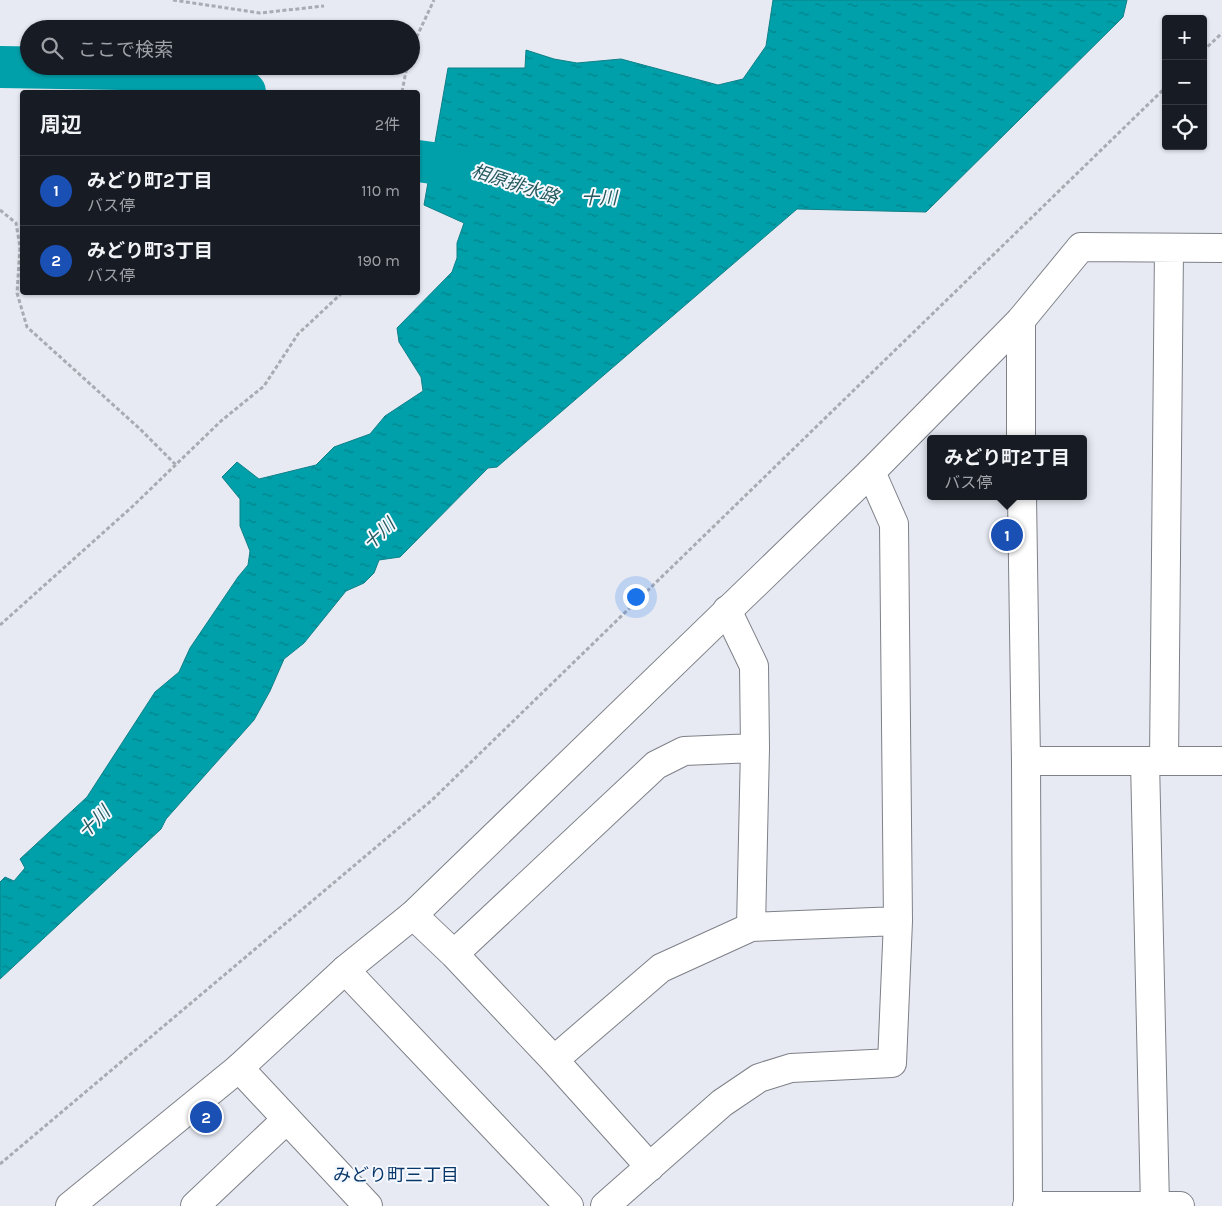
<!DOCTYPE html>
<html lang="ja">
<meta charset="utf-8">
<style>
body{margin:0;font-family:Karla,"Noto Sans JP",sans-serif;background:#242831;color:#f1f3f6}
.controls{position:absolute;right:15px;top:15px;display:grid;overflow:hidden;border-radius:5px;box-shadow:0 1px 4px #0004}
.controls button{width:45px;height:45px;display:grid;place-items:center;padding:0;border:0;border-bottom:1px solid #363941;background:#171b24;color:#f1f3f6;font:25px sans-serif}
.you{position:absolute;left:635px;top:596px;width:18px;height:18px;margin:-12px;border:4px solid #fff;border-radius:50%;background:#1a73e8;box-shadow:0 0 0 8px #1a73e833}
.badge{display:grid;place-items:center;width:32px;height:32px;border-radius:50%;background:#2563eb;color:#fff;font-size:16px;font-weight:700}
.pin{position:absolute;translate:-50% -50%;border:2px solid #fff;box-shadow:0 1px 5px #0006}
.popup{position:absolute;left:927px;top:435px;width:160px;height:65px;box-sizing:border-box;display:grid;place-content:center;border-radius:5px;background:#171b24;filter:drop-shadow(0 1px 4px #0005);font-size:16px;white-space:nowrap;color:#9ea1a6}
.popup b{font-size:19px;color:#f1f3f6}
.popup::after{content:'';position:absolute;left:50%;top:100%;margin-left:-10px;border:10px solid transparent;border-top-color:#171b24}
.list{margin:0;padding:0;list-style:none}
h2{display:flex;justify-content:space-between;align-items:center;height:65px;margin:0;padding:0 20px;font-size:21px}
h2 small{font-size:16px;font-weight:400;color:#9ea1a6}
.list li{display:grid;grid-template-columns:32px 1fr auto;gap:15px;align-items:center;box-sizing:border-box;height:70px;padding:0 20px;border-top:1px solid #363941}
.list b{display:block;font-size:19px;white-space:nowrap}
.list p{margin:0;font-size:16px;white-space:nowrap;color:#9ea1a6}
.list em{font-size:16px;font-style:normal;color:#9ea1a6}
.icon{flex:none;width:28px;height:28px;fill:none;stroke:currentColor;stroke-width:2;stroke-linecap:round;stroke-linejoin:round}
.map{position:relative;flex:none;width:1222px;height:1206px;overflow:hidden}
.search{position:absolute;background:#171b24;box-shadow:0 1px 4px #0004;left:20px;top:20px;width:400px;height:55px;display:flex;align-items:center;gap:12px;box-sizing:border-box;padding:0 18px;border-radius:28px;color:#9ea1a6;font-size:19px}
.panel{position:absolute;background:#171b24;box-shadow:0 1px 4px #0004;left:20px;top:90px;width:400px;height:205px;border-radius:5px}
.map>svg:first-child{display:block}
.water{fill:url(#water-ripples);stroke:#108088}
.lines{fill:none;stroke-linecap:round;stroke-linejoin:round}
.river{stroke:#00a0aa;stroke-width:42}
.minor-casing{stroke:#7e8188;stroke-width:30}
.tertiary-casing{stroke:#7e8188;stroke-width:30}
.path{stroke:#a9abb2;stroke-width:3;stroke-dasharray:4 2.5;stroke-linecap:butt}
.minor{stroke:#fff;stroke-width:28}
.tertiary{stroke:#fff;stroke-width:28}
.labels{text-anchor:middle;dominant-baseline:central;stroke-width:4;stroke-linejoin:round;paint-order:stroke}
.water-label{font-size:18px;font-style:italic;fill:#24595d;stroke:#f5f8fe}
.neighbourhood-label{font-size:18px;fill:#083769;stroke:#f5f8fe}
</style>
<div class="map">
<svg width="1222" height="1206" viewBox="0 0 1222 1206">
<defs>
<pattern id="water-ripples" width="26" height="14" patternUnits="userSpaceOnUse" patternTransform="scale(1.25)"><rect width="26" height="14" fill="#00a0aa"/><path d="M2 4q2-2 4 0t4 0M15 11q2-2 4 0t4 0" fill="none" stroke="#03838b"/></pattern>
</defs>
<rect width="100%" height="100%" fill="#e7eaf3"/>
<path class="water" d="M773,0H1127L1123,17L926,212L797,209L497,467L488,468L400,557L379,560L374,573L364,583L346,591L304,643L284,659L270,691L254,720L166,819L161,829L0,979V882L5,877L14,881L25,868L20,859L87,797L155,692L179,672L190,648L238,577L248,565L250,551L240,526V499L222,477L237,462L259,479L316,465L334,447L370,434L385,416L423,391L421,377L399,342L397,328L452,272L457,258V243L464,223L424,205L448,68H525L526,50L554,59L577,63L621,59L718,85L743,79L766,46Z"/>
<g class="lines">
<path class="river" d="M0,67L121,69L212,81L245,92
M418,161L475,169L490,174"/>
<defs>
<path id="minor" d="M1021,320L1081,247L1222,248
M727,610L754,666L755,748L751,927
M1026,761H1222
M1145,761L1155,1206
M1164,761L1169,248
M413,915L454,954L554,1060L650,1167
M454,954L656,765L684,751L755,748
M345,970L569,1206
M554,1060L661,968L751,927L898,921
M239,1068L368,1206
M195,1206L287,1119
M605,1206L722,1103L759,1078L791,1068L892,1063L898,921L894,524L871,472
M1027,1206H1180"/>
<path id="tertiary" d="M1021,320V439
M1022,496L1026,761L1028,1206
M70,1206L239,1068L345,970L413,915L871,472L1021,320"/>
</defs>
<use href="#minor" class="minor-casing"/>
<use href="#tertiary" class="tertiary-casing"/>
<path class="path" d="M173,0L260,13L324,6
M411,49L434,0
M1203,51L1222,33
M402,92L407,66
M0,210L16,223L20,247L17,293L27,327L140,429L176,465
M0,625L133,506L221,421L264,386L298,334L343,292
M0,1164L432,800L1166,87"/>
<use href="#minor" class="minor"/>
<use href="#tertiary" class="tertiary"/>
</g>
<g class="labels">
<g class="water-label">
<text transform="translate(515 184) rotate(18)">相原排水路</text>
<text x="599" y="198">十川</text>
<text transform="translate(379 534) rotate(-43)">十川</text>
<text transform="translate(94 822) rotate(-45)">十川</text>
</g>
<g class="neighbourhood-label">
<text x="396" y="1175">みどり町三丁目</text>
</g>
</g>
</svg>
<div class="controls">
<button>+</button>
<button>−</button>
<button><svg class="icon" aria-label="locate" viewBox="0 0 24 24"><circle cx="12" cy="12" r="6"/><path d="M12 2v4M12 18v4M2 12h4M18 12h4"/></svg></button>
</div>
<div class="you"></div>
<div class="pin badge" style="left:1007px;top:535px;background:#1a4fb4">1</div>
<div class="popup"><b>みどり町2丁目</b>バス停</div>
<div class="pin badge" style="left:206px;top:1117px;background:#1a4fb4">2</div>
<div class="search"><svg class="icon" aria-label="search" viewBox="0 0 24 24"><circle cx="10" cy="10" r="6"/><path d="M15 15l6 6"/></svg>ここで検索</div>
<section class="panel">
<h2>周辺<small>2件</small></h2>
<ul class="list">
<li><span class="badge" style="background:#1a4fb4">1</span><div><b>みどり町2丁目</b><p>バス停</p></div><em>110 m</em></li>
<li><span class="badge" style="background:#1a4fb4">2</span><div><b>みどり町3丁目</b><p>バス停</p></div><em>190 m</em></li>
</ul>
</section>
</div>
